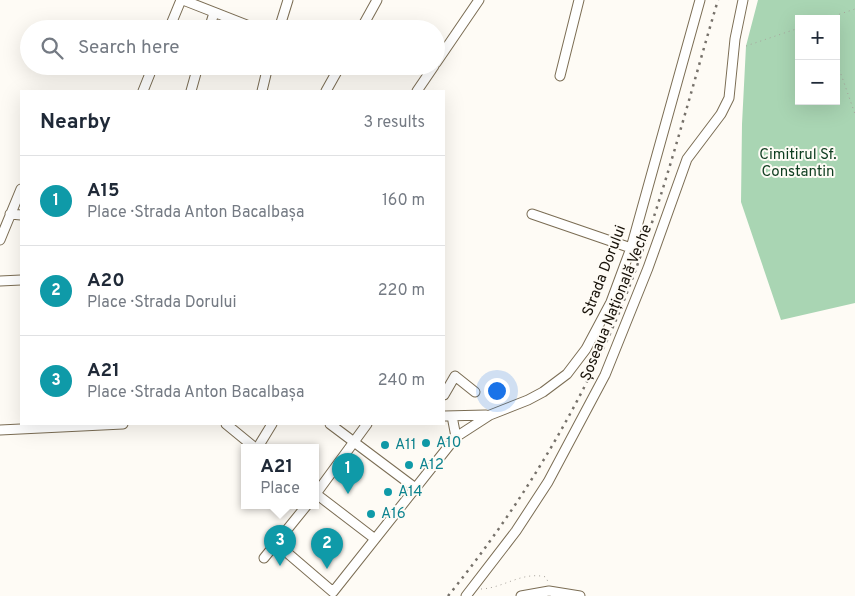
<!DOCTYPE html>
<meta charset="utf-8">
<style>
body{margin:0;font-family:Overpass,sans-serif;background:#f6f6f7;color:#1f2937}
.controls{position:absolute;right:15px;top:15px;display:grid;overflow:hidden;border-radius:0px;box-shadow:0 5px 20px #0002}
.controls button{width:45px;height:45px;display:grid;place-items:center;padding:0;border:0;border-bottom:1px solid #e0e1e3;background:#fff;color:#1f2937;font:25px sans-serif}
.you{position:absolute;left:496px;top:390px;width:18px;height:18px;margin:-12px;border:4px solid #fff;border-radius:50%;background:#1a73e8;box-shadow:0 0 0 8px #1a73e833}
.badge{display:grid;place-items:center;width:32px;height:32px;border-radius:50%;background:#2c7572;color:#fff;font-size:16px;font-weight:700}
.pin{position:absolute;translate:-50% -41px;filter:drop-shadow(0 1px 2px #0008)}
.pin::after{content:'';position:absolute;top:26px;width:18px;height:15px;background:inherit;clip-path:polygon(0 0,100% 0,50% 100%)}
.popup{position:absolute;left:241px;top:444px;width:78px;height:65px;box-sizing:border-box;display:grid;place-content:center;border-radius:0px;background:#fff;filter:drop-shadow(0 1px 4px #0005);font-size:16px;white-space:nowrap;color:#747a83}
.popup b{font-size:19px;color:#1f2937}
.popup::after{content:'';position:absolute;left:50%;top:100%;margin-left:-10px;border:10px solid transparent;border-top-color:#fff}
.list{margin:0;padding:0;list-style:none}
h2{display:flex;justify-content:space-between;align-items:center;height:65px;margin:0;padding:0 20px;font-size:21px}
h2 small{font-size:16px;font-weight:400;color:#747a83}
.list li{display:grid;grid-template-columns:32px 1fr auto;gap:15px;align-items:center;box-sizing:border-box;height:90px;padding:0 20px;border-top:1px solid #e0e1e3}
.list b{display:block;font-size:19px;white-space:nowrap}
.list p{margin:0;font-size:16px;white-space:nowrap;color:#747a83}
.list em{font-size:16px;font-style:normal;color:#747a83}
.icon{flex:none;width:28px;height:28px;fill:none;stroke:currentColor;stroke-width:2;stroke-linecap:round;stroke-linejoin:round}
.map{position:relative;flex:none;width:855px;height:596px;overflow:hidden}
.search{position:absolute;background:#fff;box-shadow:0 5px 20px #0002;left:20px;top:20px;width:425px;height:55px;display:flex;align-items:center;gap:12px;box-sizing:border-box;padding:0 18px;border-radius:28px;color:#747a83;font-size:19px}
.panel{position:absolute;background:#fff;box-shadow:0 5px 20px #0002;left:20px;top:90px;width:425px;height:335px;border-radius:0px}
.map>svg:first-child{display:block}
.green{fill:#a9d5b3;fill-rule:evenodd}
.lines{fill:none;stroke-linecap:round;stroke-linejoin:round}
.minor-casing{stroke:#7b6d54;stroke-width:11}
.path{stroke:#a8a39c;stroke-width:1;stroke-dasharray:1 4;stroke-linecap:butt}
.minor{stroke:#fff;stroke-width:9}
.rail{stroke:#76716a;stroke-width:2.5;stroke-dasharray:2.5 5;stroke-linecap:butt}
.culture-dot{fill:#0f9aa8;stroke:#fefbf5;stroke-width:2}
.labels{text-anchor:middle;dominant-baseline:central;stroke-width:4;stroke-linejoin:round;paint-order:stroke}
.park-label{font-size:15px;fill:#0e3d1f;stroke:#fefbf5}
.street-label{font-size:15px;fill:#161007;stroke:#fefbf5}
.culture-label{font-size:15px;fill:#0d838f;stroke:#fefbf5;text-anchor:start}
</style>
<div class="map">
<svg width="855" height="596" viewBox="0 0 855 596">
<rect width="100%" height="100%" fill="#fefbf5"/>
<path class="green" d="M758,0H855V303L781,320L741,202L742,124L746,46ZM799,19H836V101H799Z"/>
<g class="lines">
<defs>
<path id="minor" d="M183,0L257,29
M169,29L181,0
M209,29L214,13
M279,29L288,0
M361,29L377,0
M436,63L479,0
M560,76L579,0
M143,91L153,66
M191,91L198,66
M262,91L268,66
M326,91L340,66
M417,91L434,66
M10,214L21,215
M532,214L631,248
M0,240L21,189
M0,281L21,280
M444,395L455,376L475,392
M444,416L486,415
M452,416L456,437
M226,424L254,447
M330,424L414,487
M0,430L123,424
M258,447L272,424
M315,493L375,539
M315,495L367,424
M277,544L333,592L456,437L490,415L528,400L543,392L567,374L586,349L611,302L631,248L700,0
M264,558L307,505
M466,596L516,531L548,482L605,375L648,268L687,159L721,114L729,98L735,39L743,0
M521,596L549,591L580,596"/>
</defs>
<use href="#minor" class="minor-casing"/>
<path class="path" d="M825,19L855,9
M746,46L799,28
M836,60L855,114
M481,589C504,588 522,571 546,577L548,582"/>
<use href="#minor" class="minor"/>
<path class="rail" d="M448,596C516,512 573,419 616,320C659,217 686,107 718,0"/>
</g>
<g class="culture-dot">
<circle cx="426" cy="443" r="5"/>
<circle cx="385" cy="445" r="5"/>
<circle cx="409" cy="465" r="5"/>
<circle cx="388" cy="492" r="5"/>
<circle cx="371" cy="514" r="5"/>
</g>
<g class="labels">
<g class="park-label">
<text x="798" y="155">Cimitirul Sf.<tspan x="798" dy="17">Constantin</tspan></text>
</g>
<g class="street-label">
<text transform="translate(605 271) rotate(-69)">Strada Dorului</text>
<text transform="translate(617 303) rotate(-68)">Șoseaua Națională Veche</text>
</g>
<g class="culture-label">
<text x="436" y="443">A10</text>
<text x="395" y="445">A11</text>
<text x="419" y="465">A12</text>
<text x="398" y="492">A14</text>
<text x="381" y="514">A16</text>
</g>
</g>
</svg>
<div class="controls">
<button>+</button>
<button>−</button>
</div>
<div class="you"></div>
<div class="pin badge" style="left:348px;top:494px;background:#0f9aa8">1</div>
<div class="pin badge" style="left:327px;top:569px;background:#0f9aa8">2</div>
<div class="pin badge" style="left:280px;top:566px;background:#0f9aa8">3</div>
<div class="popup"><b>A21</b>Place</div>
<div class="search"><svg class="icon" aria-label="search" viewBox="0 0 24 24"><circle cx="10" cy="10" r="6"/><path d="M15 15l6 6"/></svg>Search here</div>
<section class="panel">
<h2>Nearby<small>3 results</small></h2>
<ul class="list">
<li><span class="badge" style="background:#0f9aa8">1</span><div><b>A15</b><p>Place · Strada Anton Bacalbașa</p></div><em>160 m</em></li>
<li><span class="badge" style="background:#0f9aa8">2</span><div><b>A20</b><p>Place · Strada Dorului</p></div><em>220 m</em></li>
<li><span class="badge" style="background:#0f9aa8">3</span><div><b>A21</b><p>Place · Strada Anton Bacalbașa</p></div><em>240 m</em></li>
</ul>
</section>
</div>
